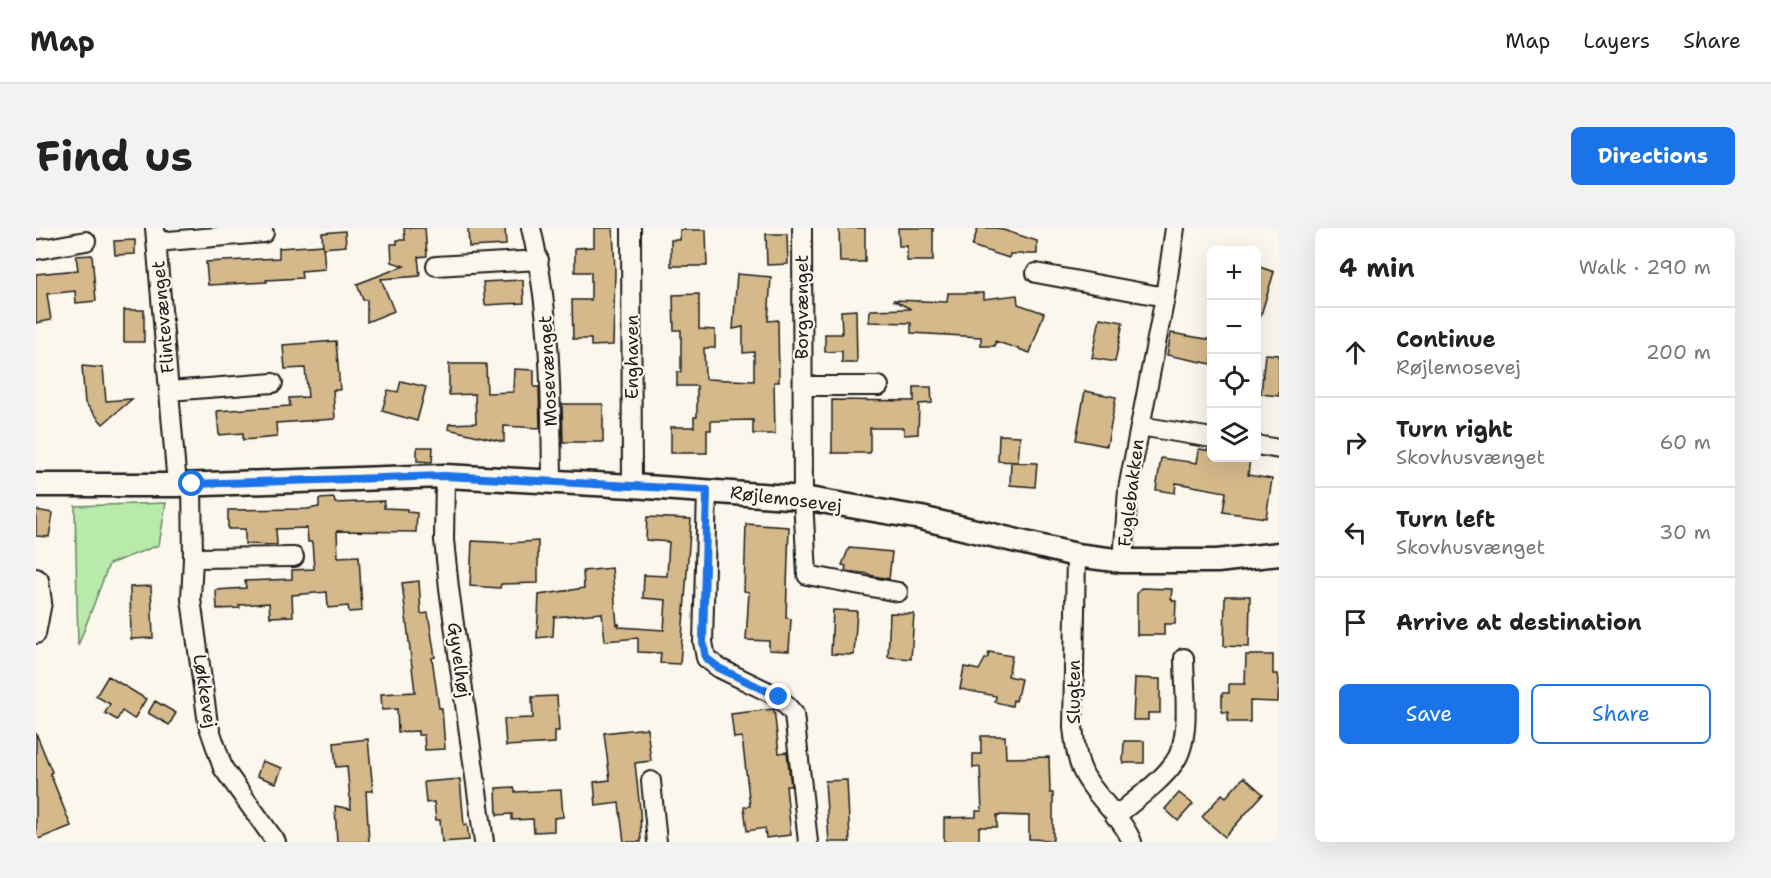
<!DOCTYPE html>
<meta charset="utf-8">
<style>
body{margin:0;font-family:"Shantell Sans",sans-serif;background:#f2f2f2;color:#222}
.controls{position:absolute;right:18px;top:18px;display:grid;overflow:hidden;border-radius:9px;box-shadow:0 6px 24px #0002}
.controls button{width:54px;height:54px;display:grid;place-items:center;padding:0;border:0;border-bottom:2px solid #e0e0e0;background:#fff;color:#222;font:30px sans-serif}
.stop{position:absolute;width:18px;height:18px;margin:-14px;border:4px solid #1a73e8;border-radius:50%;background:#fff}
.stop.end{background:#1a73e8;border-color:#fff;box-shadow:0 2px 6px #0008}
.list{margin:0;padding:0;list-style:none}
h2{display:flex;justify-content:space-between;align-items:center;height:78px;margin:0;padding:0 24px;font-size:26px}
h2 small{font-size:20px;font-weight:400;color:#767676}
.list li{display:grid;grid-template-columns:39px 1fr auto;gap:18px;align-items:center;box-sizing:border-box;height:90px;padding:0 24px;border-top:2px solid #e0e0e0}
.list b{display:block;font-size:22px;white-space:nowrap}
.list p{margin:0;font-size:20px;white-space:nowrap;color:#767676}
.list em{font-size:20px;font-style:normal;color:#767676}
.actions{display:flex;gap:12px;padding:18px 24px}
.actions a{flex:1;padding:14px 0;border:2px solid #1a73e8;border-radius:9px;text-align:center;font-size:21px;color:#1a73e8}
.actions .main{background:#1a73e8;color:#fff}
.icon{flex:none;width:33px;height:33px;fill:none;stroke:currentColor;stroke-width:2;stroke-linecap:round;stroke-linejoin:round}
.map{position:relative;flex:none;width:1243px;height:614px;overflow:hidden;border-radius:9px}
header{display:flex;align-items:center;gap:36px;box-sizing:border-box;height:84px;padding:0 30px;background:#fff;border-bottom:2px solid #e0e0e0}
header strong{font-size:28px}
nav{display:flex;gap:33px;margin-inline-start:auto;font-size:21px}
.intro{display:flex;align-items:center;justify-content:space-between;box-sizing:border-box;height:144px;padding:0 36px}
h1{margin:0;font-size:42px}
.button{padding:15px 27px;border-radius:9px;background:#1a73e8;color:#fff;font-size:21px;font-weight:700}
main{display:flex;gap:36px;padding:0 36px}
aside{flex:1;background:#fff;border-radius:9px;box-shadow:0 6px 24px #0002}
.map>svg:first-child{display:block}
.green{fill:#b7eaab;stroke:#6a8364;stroke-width:1.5}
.building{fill:#d5b98a;stroke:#1c1c1c;stroke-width:1.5}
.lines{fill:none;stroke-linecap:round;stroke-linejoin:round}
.minor-casing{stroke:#1c1c1c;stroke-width:22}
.tertiary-casing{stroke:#1c1c1c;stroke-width:27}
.minor{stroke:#fbf7ec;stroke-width:18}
.tertiary{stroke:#fbf7ec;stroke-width:22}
.route{stroke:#1a73e8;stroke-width:8}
.labels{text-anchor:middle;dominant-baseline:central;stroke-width:4.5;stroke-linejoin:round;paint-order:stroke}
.street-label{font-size:18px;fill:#1c1c1c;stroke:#fbf7ec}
</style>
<header>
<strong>Map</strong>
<nav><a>Map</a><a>Layers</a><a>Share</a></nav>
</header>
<div class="intro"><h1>Find us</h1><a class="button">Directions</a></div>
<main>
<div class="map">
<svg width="1243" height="614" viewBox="0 0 1243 614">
<rect width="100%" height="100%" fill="#fbf7ec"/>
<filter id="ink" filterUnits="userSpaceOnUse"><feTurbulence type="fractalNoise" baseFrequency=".0167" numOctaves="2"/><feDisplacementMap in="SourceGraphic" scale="12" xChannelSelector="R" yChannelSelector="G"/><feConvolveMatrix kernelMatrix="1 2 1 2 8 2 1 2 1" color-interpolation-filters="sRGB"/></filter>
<g filter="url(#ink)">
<path class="green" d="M130,275L123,317L73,336L42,418L39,278Z"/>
<path class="building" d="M368,0H389L391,28L382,29L384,48L345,51L358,83L331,94V72H327L321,56L368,38L356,34L355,16H361V12H369Z
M432,0H469L470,17L433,19Z
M558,0H577L579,44L577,117L555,118V111H537L536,72H555V44H539V20L558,19Z
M803,0H829V34H804Z
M862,0H897V33H871V18H863Z
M942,0H961L1001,13V26H974L973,30L936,18Z
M644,2H670L671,38H635V12H644Z
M309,3L310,18L287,20L286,5Z
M730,6H751L752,36L731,37Z
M99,12V26L79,27L78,13Z
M287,17L289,41L265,43L266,50L230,52L231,54L172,57L170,34L243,30V20Z
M56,27L60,73L40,75L39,63L11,66L15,92L0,95V46L42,42L40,28Z
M1221,38L1238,44L1224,90H1221Z
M701,46L735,49L732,93L742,92L743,154H738L739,206H717V192L675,193V202H671V225H635V199H658V189H661V158H641V144H645V102H638L637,67L663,66V101L679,102V120H668L669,151L718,153V124L707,125V99L697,101Z
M487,52L488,75L449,77L447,54Z
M912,65H948V71L981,67L982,76L1008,85L994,125L959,113V118H945V109L875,105V95L833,94L834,82L875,81L857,72L911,74Z
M88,82H108V114H88Z
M820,82L821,135H806V123L789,124V106H806L805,83Z
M1064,90L1087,94L1079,134L1056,130Z
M1135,105L1176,112V136L1131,127Z
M300,113L304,162H297L299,191L240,195L241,209L207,212V205L183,207L181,183L254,178L253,170L272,169L269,140L249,141L247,117Z
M1229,126L1243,127V168L1225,166Z
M413,136H450L451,165L477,164L478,141L498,142V159H503L504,200L468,198V214L412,201L413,196L440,195L439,166L413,167Z
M46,138L67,140L70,173L96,171L67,196L49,175Z
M365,153L390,159L381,193L346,183L352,162L362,164Z
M878,159H895L896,175L883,176L882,206L868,207V200H834V225H796V172L878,173Z
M1049,163L1080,169L1071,218L1040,212Z
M526,176H567V214H527Z
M963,207L984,208L982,234L962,233Z
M381,219H397L396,234L381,233Z
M1163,221L1176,223V230H1214L1212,247L1236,251L1230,290L1187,284L1190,264L1140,255L1139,265L1120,262L1125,230L1161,235Z
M975,234L1001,235L999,259L974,257Z
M298,270L299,275L348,273V280L371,281V284L381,285L380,304L301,303L302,329L323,328L326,383L313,384L312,378L292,380L291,364L256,367L257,388L234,389L233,375L203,377L204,380L181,381L180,362L210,360L209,353L256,351V342L278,341L276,314H272L271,300L240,301L241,317L209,316V301H192V282L271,281L283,279V271Z
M0,282L17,285L13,309L0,308Z
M611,289L655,291L644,436L624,435L625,425L602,424V410L569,413L566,385L518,389L517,408L501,410L503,367L548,360L547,343L576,340L581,397L583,396V399L628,402L630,372L607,370L608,347L631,348L633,314L610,312Z
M710,296L753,299L750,390L755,391L753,423L733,422V413L710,412L713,364L708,363Z
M436,313L474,315L502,313V355L465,356L464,360L434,358Z
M813,320L856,324L853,351L833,347V346L809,343L810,338L806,337Z
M383,353L385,386L392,385L399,429L396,430L403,480H406L409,521L389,522L388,507H382V503L362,504L361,481L346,482L345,466L379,464L366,355Z
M115,358L117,410L95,411L94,359Z
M1105,360L1136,361L1135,370L1137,373H1140L1139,396H1128V407H1101V366Z
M1189,368H1214L1213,419L1188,418Z
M797,382L821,383L818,427L795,426Z
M854,385L878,386L875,431L852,429Z
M953,424L976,428L972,448L985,451L980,473L977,472L976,478L959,474L960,468L924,461L928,439L943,442L949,431L952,429Z
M1210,427H1237V446H1242L1243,452L1242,474L1214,473V494H1192V484H1186V465H1193V456H1209Z
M72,448L110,471L98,491L86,483L81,492L69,485L74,476L60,468Z
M1099,450L1124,451V485H1112V492H1097Z
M521,468L523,503H519V515L470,518L468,491L497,490L496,469Z
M119,473L140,485L133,497L112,485Z
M738,481L743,525L751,524L755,558H750L755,607L730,610L729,600L711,603L708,579L714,578L706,509L698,510L695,486Z
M611,500L615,533L599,535L604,582L605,614H588L583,575L560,578L558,554L574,552L568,505Z
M0,505L16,544L14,545L35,598L0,612Z
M945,508H969L970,530L1013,529L1014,565H1017V612L993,611V588L961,587V599H943V614H908V590L940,589V583H946L944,539L937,540V526H945Z
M332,511L337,563H330L333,614H301L299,578L315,581L311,538L300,539L298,515Z
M1088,513H1108V535H1087Z
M226,533L246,540L240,555L221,548Z
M1208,549L1227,566L1189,609L1166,589L1186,566L1190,569Z
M424,551L428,597L431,596L433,612L406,614L404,592H400L398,574L390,575L388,554Z
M811,552L814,614H793L789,553Z
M478,559L479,564L525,562L527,589L518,590V603L498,604L497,591L476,592V586L461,587L460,560Z
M1143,565L1157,576L1142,593L1129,581Z"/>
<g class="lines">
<defs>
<path id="minor" d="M119,0L141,257
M495,0C515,83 515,168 516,254
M595,0L596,258
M766,0L767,270L771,347L862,364
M120,14L228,5
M0,22L50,13
M400,38L503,32
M1000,45L1129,69
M767,158H843
M133,163L237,155
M1104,198L1176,210
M1220,217L1243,221
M409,248L408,312L413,360L448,614
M156,256L157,330L155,371L172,496L187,540L240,614
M671,262L667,414L670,430L683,440L743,469L758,486L772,614
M1040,327L1037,499C1039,517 1041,537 1052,553C1065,574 1087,591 1096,614
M157,330L258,329
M1087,333L1092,261L1129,69L1139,0
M0,350L3,352L6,374L0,406
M615,553L621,614
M1079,589C1098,572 1123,556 1138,535C1156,511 1148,460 1148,430"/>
<path id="tertiary" d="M0,257H141L409,248L596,258L767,270L885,290L1040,327L1087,333H1181L1243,326"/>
</defs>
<use href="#minor" class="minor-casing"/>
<use href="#tertiary" class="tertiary-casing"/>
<use href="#minor" class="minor"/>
<use href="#tertiary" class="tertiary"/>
</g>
</g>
<g class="lines" filter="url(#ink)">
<path class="route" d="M156,256L409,248L671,262L667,414L670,430L683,440L743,469"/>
</g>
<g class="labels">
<g class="street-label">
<text transform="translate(766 79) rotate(-90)">Borgvænget</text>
<text transform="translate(127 89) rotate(-95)">Flintevænget</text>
<text transform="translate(596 129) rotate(-90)">Enghaven</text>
<text transform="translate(512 143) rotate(-93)">Mosevænget</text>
<text transform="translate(1095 265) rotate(-83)">Fuglebakken</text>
<text transform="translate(750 271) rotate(7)">Røjlemosevej</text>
<text transform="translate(423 432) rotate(82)">Gyvelhøj</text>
<text transform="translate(169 463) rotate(81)">Løkkevej</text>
<text transform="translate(1038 464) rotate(-90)">Slugten</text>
</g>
</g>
</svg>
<div class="controls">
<button>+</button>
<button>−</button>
<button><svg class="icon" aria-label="locate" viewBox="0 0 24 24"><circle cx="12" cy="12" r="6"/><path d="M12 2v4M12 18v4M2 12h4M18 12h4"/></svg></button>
<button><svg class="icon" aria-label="layers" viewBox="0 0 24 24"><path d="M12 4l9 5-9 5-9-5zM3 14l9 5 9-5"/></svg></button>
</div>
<div class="stop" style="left:156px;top:256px"></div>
<div class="stop end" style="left:743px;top:469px"></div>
</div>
<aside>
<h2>4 min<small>Walk · 290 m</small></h2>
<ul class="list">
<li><svg class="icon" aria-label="ahead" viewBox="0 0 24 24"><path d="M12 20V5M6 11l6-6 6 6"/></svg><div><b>Continue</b><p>Røjlemosevej</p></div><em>200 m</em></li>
<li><svg class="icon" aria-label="right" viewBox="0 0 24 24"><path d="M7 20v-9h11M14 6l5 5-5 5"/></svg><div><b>Turn right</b><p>Skovhusvænget</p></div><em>60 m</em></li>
<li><svg class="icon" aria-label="left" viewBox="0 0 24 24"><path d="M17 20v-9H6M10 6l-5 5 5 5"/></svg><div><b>Turn left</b><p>Skovhusvænget</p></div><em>30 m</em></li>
<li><svg class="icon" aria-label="arrive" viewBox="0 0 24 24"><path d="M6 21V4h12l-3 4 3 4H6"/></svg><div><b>Arrive at destination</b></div></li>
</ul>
<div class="actions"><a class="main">Save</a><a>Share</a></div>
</aside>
</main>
